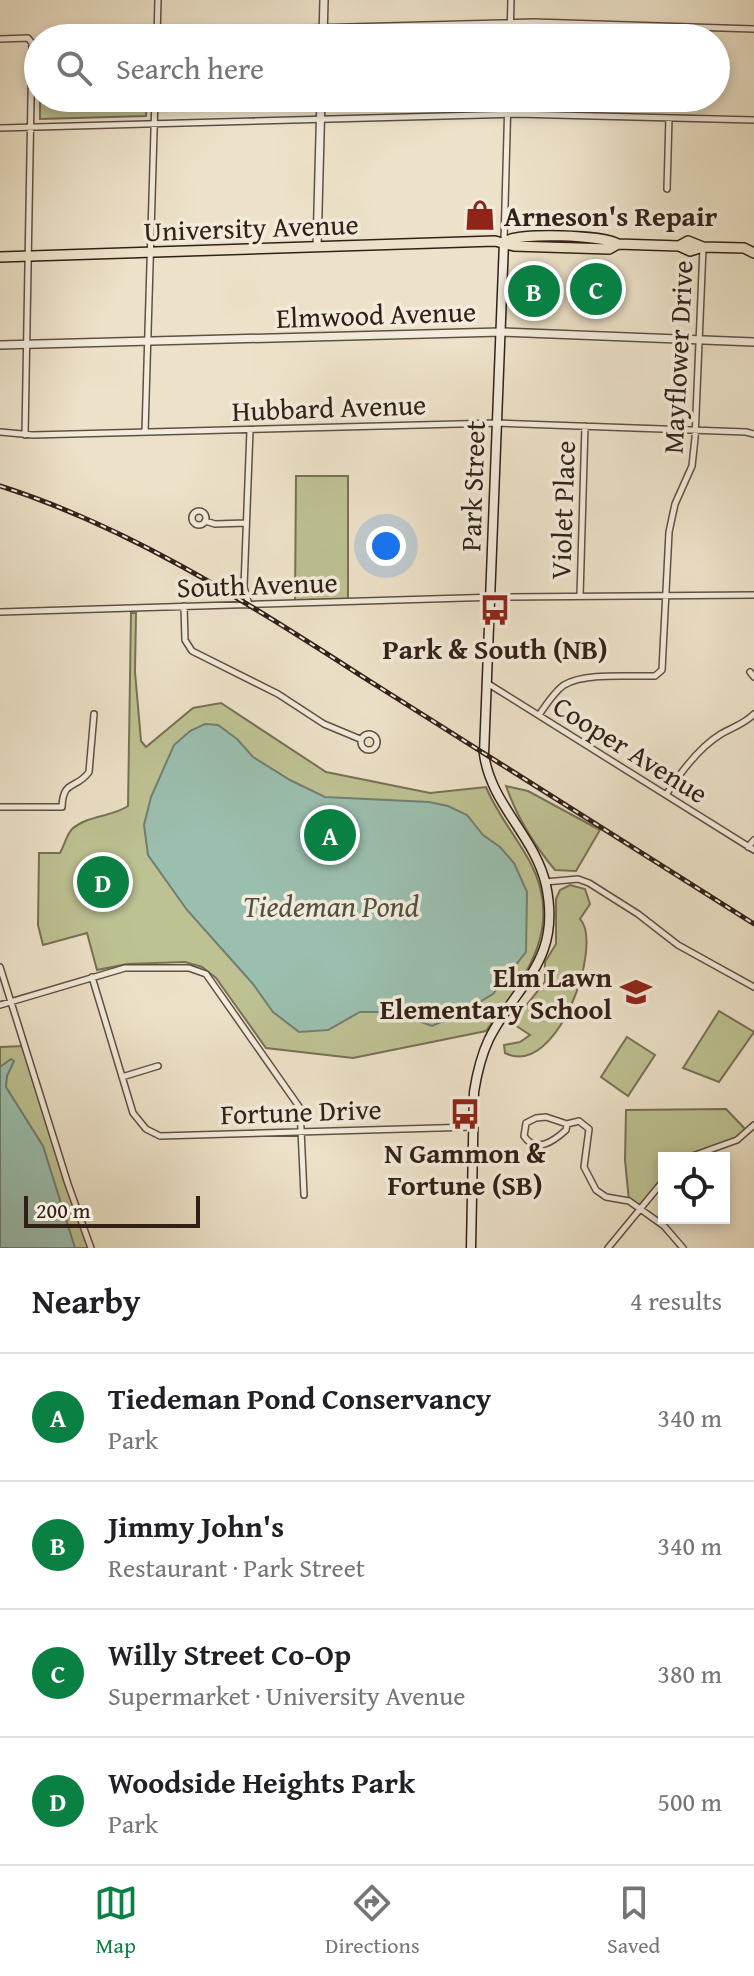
<!DOCTYPE html>
<meta charset="utf-8">
<style>
body{margin:0;font-family:"Gentium Book Plus",serif;background:#f6f6f6;color:#202124}
.controls{position:absolute;right:24px;bottom:24px;display:grid;overflow:hidden;border-radius:0px;box-shadow:0 4px 12px #0003}
.controls button{width:72px;height:72px;display:grid;place-items:center;padding:0;border:0;border-bottom:2px solid #e0e0e0;background:#fff;color:#202124;font:40px sans-serif}
.scale{position:absolute;left:24px;bottom:20px;width:176px;box-sizing:border-box;padding-left:8px;border:4px solid #322018;border-top:0;font-size:22px;line-height:28px;white-space:nowrap;color:#322018;-webkit-text-stroke:6px #f3ecdc;paint-order:stroke}
.you{position:absolute;left:386px;top:546px;width:28px;height:28px;margin:-20px;border:6px solid #fff;border-radius:50%;background:#1a73e8;box-shadow:0 0 0 12px #1a73e833}
.badge{display:grid;place-items:center;width:52px;height:52px;border-radius:50%;background:#0b8043;color:#fff;font-size:26px;font-weight:700}
.pin{position:absolute;translate:-50% -50%;border:4px solid #fff;box-shadow:0 2px 8px #0006}
.list{margin:0;padding:0;list-style:none}
h2{display:flex;justify-content:space-between;align-items:center;height:104px;margin:0;padding:0 32px;font-size:34px}
h2 small{font-size:26px;font-weight:400;color:#757577}
.list li{display:grid;grid-template-columns:52px 1fr auto;gap:24px;align-items:center;box-sizing:border-box;height:128px;padding:0 32px;border-top:2px solid #e0e0e0}
.list b{display:block;font-size:30px;white-space:nowrap}
.list p{margin:0;font-size:26px;white-space:nowrap;color:#757577}
.list em{font-size:26px;font-style:normal;color:#757577}
.icon{flex:none;width:44px;height:44px;fill:none;stroke:currentColor;stroke-width:2;stroke-linecap:round;stroke-linejoin:round}
.map{position:relative;flex:none;width:754px;height:1248px;overflow:hidden}
.search{position:absolute;background:#fff;box-shadow:0 4px 12px #0003;left:24px;right:24px;top:24px;height:88px;display:flex;align-items:center;gap:20px;box-sizing:border-box;padding:0 28px;border-radius:44px;color:#757577;font-size:30px}
.sheet{height:616px;background:#fff}
nav{display:flex;justify-content:space-around;align-items:center;box-sizing:border-box;height:112px;border-top:2px solid #e0e0e0;background:#fff;font-size:22px;color:#757577}
nav a{display:grid;justify-items:center;gap:4px}
nav .on{color:#0b8043}
.map>svg:first-child{display:block}
.green{fill:#bec293;stroke:#787156;stroke-width:2}
.water{fill:#9bbfaf;stroke:#717f73;stroke-width:2}
.lines{fill:none;stroke-linecap:round;stroke-linejoin:round}
.minor-casing{stroke:#615044;stroke-width:8}
.tertiary-casing{stroke:#615044;stroke-width:10}
.secondary-casing{stroke:#322018;stroke-width:11}
.primary-casing{stroke:#322018;stroke-width:12}
.minor{stroke:#f3ecdc;stroke-width:5}
.tertiary{stroke:#f3ecdc;stroke-width:7}
.secondary{stroke:#f3ecdc;stroke-width:8}
.primary{stroke:#ede2c9;stroke-width:9}
.rail-casing{stroke:#322018;stroke-width:5}
.rail{stroke:#f3ecdc;stroke-width:2;stroke-dasharray:6;stroke-linecap:butt}
.labels{text-anchor:middle;dominant-baseline:central;stroke-width:7;stroke-linejoin:round;paint-order:stroke}
.poi-label{font-size:28px;font-weight:bold;fill:#322018;stroke:#f3ecdc}
.street-label{font-size:28px;fill:#322018;stroke:#f3ecdc}
.water-label{font-size:30px;font-style:italic;fill:#525045;stroke:#f3ecdc}
</style>
<div class="map">
<svg width="754" height="1248" viewBox="0 0 754 1248">
<rect width="100%" height="100%" fill="#ede2c9"/>
<filter id="stains"><feTurbulence type="fractalNoise" baseFrequency=".0025" numOctaves="4"/><feColorMatrix values="0 0 0 0 .2 0 0 0 0 .09 0 0 0 0 .02 0 0 0 .5 -.17"/></filter>
<radialGradient id="worn" r=".72"><stop offset=".6" stop-color="#630" stop-opacity="0"/><stop offset="1" stop-color="#630" stop-opacity=".3"/></radialGradient>
<path class="green" d="M40,98H147L146,116L40,119Z
M296,476H348V602L295,604Z
M131,613H136L135,672L141,741L146,747L193,708L221,703L326,772L430,793L486,787C497,814 516,836 530,862C566,929 523,980 486,1031L353,1058L266,1048L216,978L202,967L185,962L127,964L97,970L87,933L43,945L38,925L39,853H60C64,846 67,834 72,829C88,815 112,817 128,806Z
M506,786L528,791L600,830L576,871L555,870C534,845 517,817 506,786Z
M570,885L585,889L590,904L580,919C604,944 557,1080 505,1053L504,1045L520,1042L530,1035L512,1023L545,982V962L556,944V899L560,890Z
M719,1011L754,1032L719,1082L683,1068Z
M627,1037L655,1055L628,1096L601,1077Z
M25,1046L91,1248H0V1047Z
M726,1109L747,1131L744,1136L687,1158H664V1180L640,1209L629,1201L625,1160L626,1110Z"/>
<path class="water" d="M205,724L218,725L237,739L253,757L290,780L325,797L429,802L448,806L467,815L483,835L500,847L514,863L527,892L526,952L493,994L457,1015L432,1026L393,1012H360L328,1030L299,1032L273,1012L253,984L187,910L148,855L144,825L151,797L174,745L190,731Z
M11,1059L14,1061L7,1076L6,1087L43,1146L75,1248H0V1067Z"/>
<g class="lines">
<defs>
<path id="minor" d="M157,32L534,22L754,29
M157,38L158,0
M510,38L511,0
M0,39L28,38L32,43L25,435
M0,128L516,114L754,120
M667,189L669,118
M504,241L508,98
M0,432L33,435L497,423L746,432L754,434
M145,432L155,98
M192 518a7 7 0 1 1 14 0a7 7 0 1 1-14 0Z
M205,521L215,524L246,523
M580,596L585,426
M249,605L244,587L250,430
M184,606L185,640L192,651L278,694L324,724L360,739
M0,612L498,597L754,595
M750,672L754,677
M487,683L754,850
M539,715C546,705 554,692 564,685C585,672 630,677 655,676L662,670L669,532L675,504L692,466L695,438L703,248
M361 742a8 8 0 1 1 16 0a8 8 0 1 1-16 0Z
M666,795C680,773 698,748 721,734C733,727 744,724 754,714
M0,807H62C63,779 76,790 89,772L94,714
M748,847L754,840
M545,882L578,879L589,883L638,914L678,945L754,987
M0,967L68,1184L91,1248
M92,977L133,1113L146,1129L160,1136L473,1127
M0,1005L125,968H189L206,974L300,1108L304,1195
M122,1077L158,1066
M546,1117L567,1124L566,1130C554,1141 536,1154 524,1136L526,1123L536,1118Z
M567,1124L579,1121L589,1129L584,1167L596,1190L606,1197L629,1201L664,1226L683,1248
M687,1158L737,1140L754,1125
M608,1248L664,1180"/>
<path id="tertiary" d="M323,38L324,0
M317,247L321,98
M0,345L501,332L754,342"/>
<path id="secondary" d="M471,1248L474,1092C477,1073 481,1056 489,1039C518,982 562,961 546,885C535,836 491,805 484,754L504,242"/>
<path id="primary" d="M504,242C518,232 604,235 618,244
M679,246L690,251L703,247
M0,257L495,241L514,246L609,249L618,244L679,246L688,241L703,247L744,248L754,253"/>
</defs>
<use href="#minor" class="minor-casing"/>
<use href="#tertiary" class="tertiary-casing"/>
<use href="#secondary" class="secondary-casing"/>
<use href="#primary" class="primary-casing"/>
<use href="#minor" class="minor"/>
<use href="#tertiary" class="tertiary"/>
<use href="#secondary" class="secondary"/>
<use href="#primary" class="primary"/>
<defs>
<path id="rail" d="M0,486C138,530 258,610 379,687C504,766 629,845 754,924"/>
</defs>
<use href="#rail" class="rail-casing"/>
<use href="#rail" class="rail"/>
</g>
<defs>
<symbol id="shop-bare" viewBox="-9 -9 18 18"><path d="M-5-2.5h2.3a2.7 3.5 0 0 1 5.4 0H5L5.5 6h-11ZM-1.5-2.5h3a1.5 2.3 0 0 0-3 0Z" fill="#8f2418" stroke="#f3ecdc" stroke-width="2.5" paint-order="stroke"/></symbol>
<symbol id="bus-bare" viewBox="-9 -9 18 18"><path d="M-5-6H5V4H4V6H2V4H-2V6H-4V4H-5ZM-3.5-4V0h7V-4ZM-3.5 1.2v1.5H-2V1.2ZM2 1.2v1.5H3.5V1.2Z" fill="#8f2418" stroke="#f3ecdc" stroke-width="2.5" paint-order="stroke"/></symbol>
<symbol id="school-bare" viewBox="-9 -9 18 18"><path d="M0-5L7-2L0 1L-7-2ZM-4 1L0 2.5L4 1V4Q0 6-4 4Z" fill="#8f2418" stroke="#f3ecdc" stroke-width="2.5" paint-order="stroke"/></symbol>
</defs>
<g fill-rule="evenodd">
<use href="#shop-bare" x="458" y="193" width="44" height="44"/>
<use href="#bus-bare" x="473" y="588" width="44" height="44"/>
<use href="#school-bare" x="614" y="970" width="44" height="44"/>
<use href="#bus-bare" x="443" y="1092" width="44" height="44"/>
</g>
<g class="labels">
<g class="poi-label">
<text x="504" y="215" text-anchor="start">Arneson's Repair</text>
<text x="495" y="648">Park &amp; South (NB)</text>
<text x="612" y="976" text-anchor="end">Elm Lawn<tspan x="612" dy="32">Elementary School</tspan></text>
<text x="465" y="1152">N Gammon &amp;<tspan x="465" dy="32">Fortune (SB)</tspan></text>
</g>
<g class="street-label">
<text transform="translate(251 227) rotate(-2)">University Avenue</text>
<text transform="translate(376 314) rotate(-2)">Elmwood Avenue</text>
<text transform="translate(677 357) rotate(-87)">Mayflower Drive</text>
<text transform="translate(329 407) rotate(-2)">Hubbard Avenue</text>
<text transform="translate(472 486) rotate(-88)">Park Street</text>
<text transform="translate(562 510) rotate(-88)">Violet Place</text>
<text transform="translate(257 584) rotate(-2)">South Avenue</text>
<text transform="translate(631 749) rotate(32)">Cooper Avenue</text>
<text transform="translate(301 1111) rotate(-2)">Fortune Drive</text>
</g>
<g class="water-label">
<text x="331" y="906">Tiedeman Pond</text>
</g>
</g>
<rect width="100%" height="100%" filter="url(#stains)"/>
<rect width="100%" height="100%" fill="url(#worn)"/>
</svg>
<div class="controls">
<button><svg class="icon" aria-label="locate" viewBox="0 0 24 24"><circle cx="12" cy="12" r="6"/><path d="M12 2v4M12 18v4M2 12h4M18 12h4"/></svg></button>
</div>
<div class="scale">200 m</div>
<div class="you"></div>
<div class="pin badge" style="left:330px;top:835px">A</div>
<div class="pin badge" style="left:534px;top:291px">B</div>
<div class="pin badge" style="left:596px;top:289px">C</div>
<div class="pin badge" style="left:103px;top:882px">D</div>
<div class="search"><svg class="icon" aria-label="search" viewBox="0 0 24 24"><circle cx="10" cy="10" r="6"/><path d="M15 15l6 6"/></svg>Search here</div>
</div>
<section class="sheet">
<h2>Nearby<small>4 results</small></h2>
<ul class="list">
<li><span class="badge">A</span><div><b>Tiedeman Pond Conservancy</b><p>Park</p></div><em>340 m</em></li>
<li><span class="badge">B</span><div><b>Jimmy John's</b><p>Restaurant · Park Street</p></div><em>340 m</em></li>
<li><span class="badge">C</span><div><b>Willy Street Co-Op</b><p>Supermarket · University Avenue</p></div><em>380 m</em></li>
<li><span class="badge">D</span><div><b>Woodside Heights Park</b><p>Park</p></div><em>500 m</em></li>
</ul>
</section>
<nav>
<a class="on"><svg class="icon" aria-label="map" viewBox="0 0 24 24"><path d="M3 6l6-2 6 2 6-2v14l-6 2-6-2-6 2zM9 4v14M15 6v14"/></svg>Map</a>
<a><svg class="icon" aria-label="directions" viewBox="0 0 24 24"><path d="M12 3l9 9-9 9-9-9zM9 14v-3h6M13 9l2 2-2 2"/></svg>Directions</a>
<a><svg class="icon" aria-label="saved" viewBox="0 0 24 24"><path d="M7 4h10v16l-5-4-5 4z"/></svg>Saved</a>
</nav>
